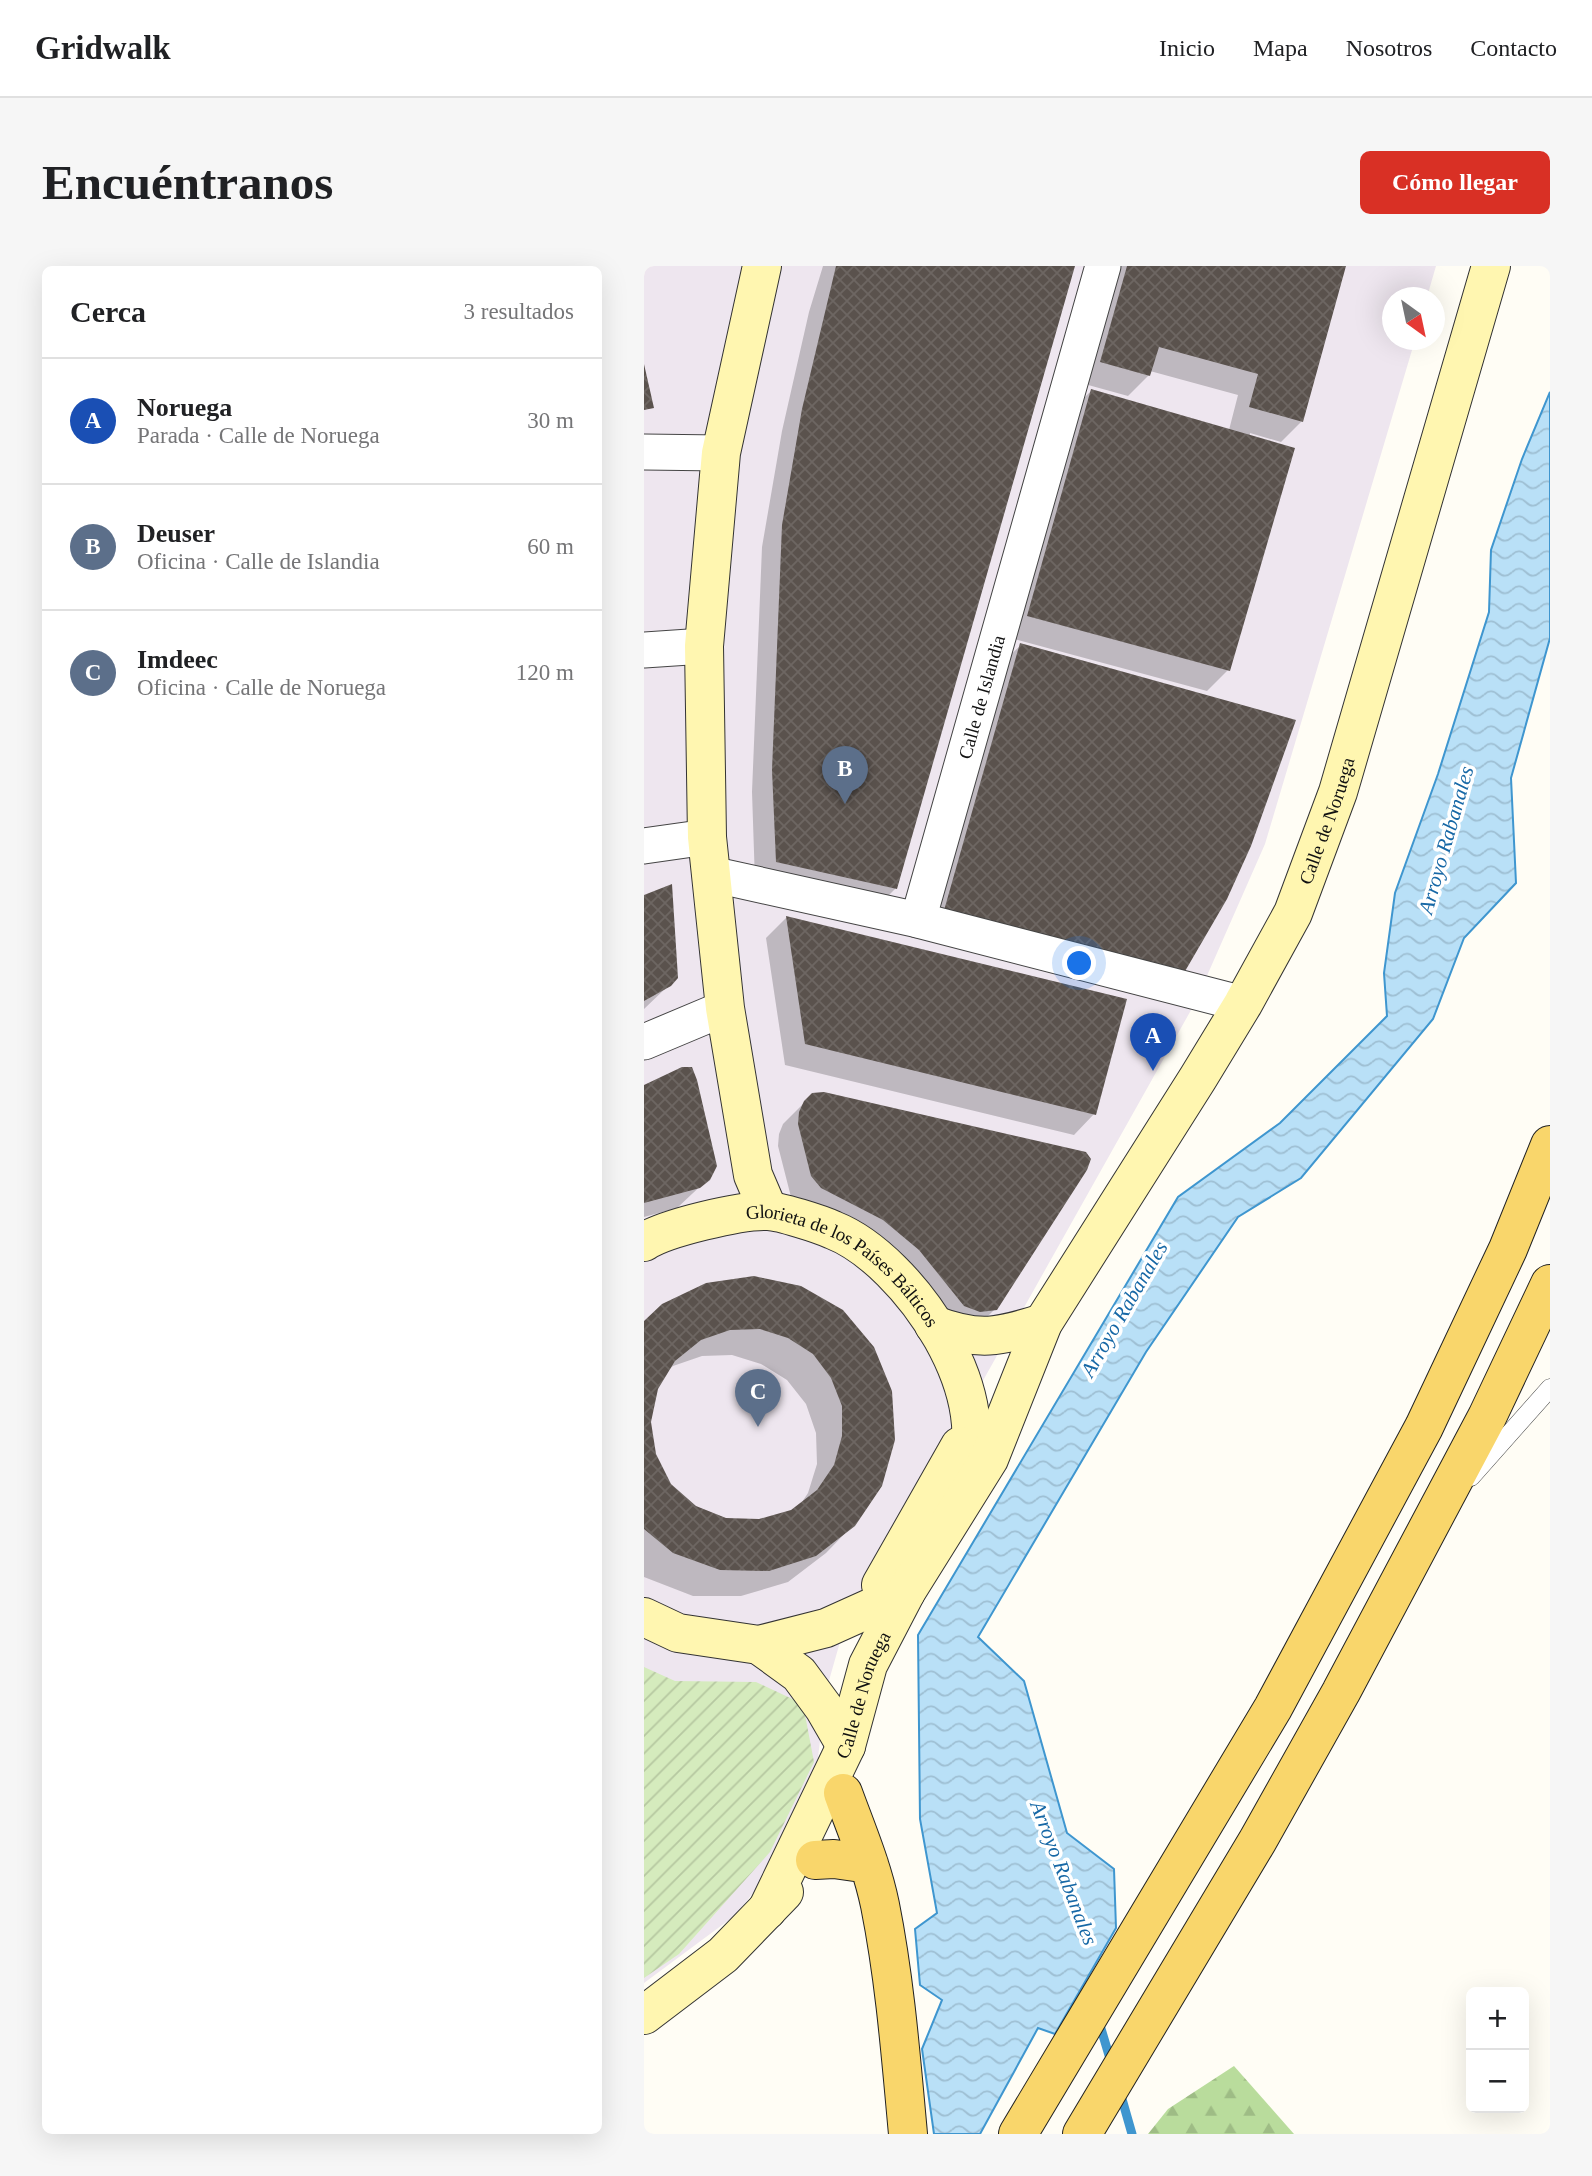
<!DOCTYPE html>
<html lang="es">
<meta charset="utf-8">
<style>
body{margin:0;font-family:"Times New Roman",serif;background:#f6f6f6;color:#202124}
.controls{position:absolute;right:21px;bottom:21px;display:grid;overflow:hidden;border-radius:10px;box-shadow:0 7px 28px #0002}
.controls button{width:63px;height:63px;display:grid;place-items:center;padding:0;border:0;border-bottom:2px solid #e0e0e0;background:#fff;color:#202124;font:35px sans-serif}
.compass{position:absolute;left:738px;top:21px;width:63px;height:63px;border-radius:50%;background:#fff;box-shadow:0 7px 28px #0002;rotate:147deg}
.you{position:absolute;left:436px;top:698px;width:24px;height:24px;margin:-18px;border:5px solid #fff;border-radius:50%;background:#1a73e8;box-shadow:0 0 0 10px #1a73e833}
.badge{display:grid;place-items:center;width:46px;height:46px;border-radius:50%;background:#d93025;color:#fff;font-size:23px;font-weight:700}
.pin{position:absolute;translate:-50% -58px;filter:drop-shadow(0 2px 4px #0008)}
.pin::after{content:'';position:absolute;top:37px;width:24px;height:21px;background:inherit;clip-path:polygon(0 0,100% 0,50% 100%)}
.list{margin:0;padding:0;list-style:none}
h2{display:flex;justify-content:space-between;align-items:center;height:91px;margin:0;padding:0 28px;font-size:30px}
h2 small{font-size:23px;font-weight:400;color:#757577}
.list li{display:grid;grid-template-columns:46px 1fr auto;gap:21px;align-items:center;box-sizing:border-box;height:126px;padding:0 28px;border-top:2px solid #e0e0e0}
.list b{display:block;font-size:26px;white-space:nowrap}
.list p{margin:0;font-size:23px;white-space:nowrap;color:#757577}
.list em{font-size:23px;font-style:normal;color:#757577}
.map{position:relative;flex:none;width:906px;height:1868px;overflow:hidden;border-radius:10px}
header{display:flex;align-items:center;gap:42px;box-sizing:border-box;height:98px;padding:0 35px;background:#fff;border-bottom:2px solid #e0e0e0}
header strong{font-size:33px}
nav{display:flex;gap:38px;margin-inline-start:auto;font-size:24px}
.intro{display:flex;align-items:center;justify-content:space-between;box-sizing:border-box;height:168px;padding:0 42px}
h1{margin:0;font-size:49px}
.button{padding:18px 32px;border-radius:10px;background:#d93025;color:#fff;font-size:24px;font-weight:700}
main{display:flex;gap:42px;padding:0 42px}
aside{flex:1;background:#fff;border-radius:10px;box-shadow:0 7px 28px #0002}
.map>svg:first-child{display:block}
.industrial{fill:#eee6ef}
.forest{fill:url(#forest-firs)}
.garden{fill:url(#garden-furrows)}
.water{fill:url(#water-waves);stroke:#3f96cf;stroke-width:2}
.shadow{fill:#0003;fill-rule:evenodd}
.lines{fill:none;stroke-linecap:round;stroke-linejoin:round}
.stream{stroke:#3f96cf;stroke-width:9}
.building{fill:url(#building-cross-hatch);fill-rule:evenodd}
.lane-casing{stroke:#444;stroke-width:19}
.street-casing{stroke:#444;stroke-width:37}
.secondary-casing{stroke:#333;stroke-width:40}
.primary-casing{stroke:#222;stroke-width:40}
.lane{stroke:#fff;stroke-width:18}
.street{stroke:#fff;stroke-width:35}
.secondary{stroke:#fff6b0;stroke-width:38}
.primary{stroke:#f9d66b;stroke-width:38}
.labels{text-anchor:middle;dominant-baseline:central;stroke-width:7;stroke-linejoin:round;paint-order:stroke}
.street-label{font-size:19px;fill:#111;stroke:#fff}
.water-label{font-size:21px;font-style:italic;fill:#1768a6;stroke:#fff}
</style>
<header>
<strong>Gridwalk</strong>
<nav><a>Inicio</a><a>Mapa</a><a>Nosotros</a><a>Contacto</a></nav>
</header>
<div class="intro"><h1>Encuéntranos</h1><a class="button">Cómo llegar</a></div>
<main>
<aside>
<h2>Cerca<small>3 resultados</small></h2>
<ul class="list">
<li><span class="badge" style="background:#1a4fb4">A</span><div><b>Noruega</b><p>Parada · Calle de Noruega</p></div><em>30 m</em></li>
<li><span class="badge" style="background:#5c6f8a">B</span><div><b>Deuser</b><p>Oficina · Calle de Islandia</p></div><em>60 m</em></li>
<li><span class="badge" style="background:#5c6f8a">C</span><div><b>Imdeec</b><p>Oficina · Calle de Noruega</p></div><em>120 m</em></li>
</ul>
</aside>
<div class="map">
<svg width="906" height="1868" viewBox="0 0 906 1868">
<defs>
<pattern id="forest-firs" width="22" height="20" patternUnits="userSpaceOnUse" patternTransform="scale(1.75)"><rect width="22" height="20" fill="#b9dc9c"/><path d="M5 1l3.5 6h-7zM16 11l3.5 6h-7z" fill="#9ebc85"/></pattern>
<pattern id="garden-furrows" width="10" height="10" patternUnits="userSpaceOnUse" patternTransform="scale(1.75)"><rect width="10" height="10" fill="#d5ebbd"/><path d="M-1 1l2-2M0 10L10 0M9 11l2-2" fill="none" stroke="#b6c8a1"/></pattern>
<pattern id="water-waves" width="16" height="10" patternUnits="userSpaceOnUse" patternTransform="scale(1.75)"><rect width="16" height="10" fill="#b9e0f7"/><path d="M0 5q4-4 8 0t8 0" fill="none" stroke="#9ebfd3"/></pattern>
<pattern id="building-cross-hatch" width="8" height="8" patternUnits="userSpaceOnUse" patternTransform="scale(1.75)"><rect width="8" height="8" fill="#5a524d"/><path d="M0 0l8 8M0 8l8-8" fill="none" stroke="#6d6662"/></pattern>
</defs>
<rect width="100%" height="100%" fill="#fffdf5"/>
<path class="industrial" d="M0,0H792L783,31L748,32V74H771L621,578L551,737L200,1362L182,1425L172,1508L147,1576L93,1648L0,1717Z"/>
<path class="forest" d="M590,1800L650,1868H504L524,1843Z"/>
<path class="garden" d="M0,1401L31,1415L112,1416L159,1438L170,1496L126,1586L35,1688L0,1712Z"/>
<path class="water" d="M906,126V372L867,512L872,617L820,672L789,753L657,912L594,951L502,1086L334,1371L380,1415L423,1567L470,1603L472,1662L411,1768L394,1762L336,1868H290L278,1783L298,1734L276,1719L271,1663L293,1647L276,1553L274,1369L534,931L636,857L743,750L740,707L751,627L794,508L845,346L847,284L878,193Z"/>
<path class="shadow" d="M179,0H430L251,623L231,643L111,616L108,526L118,281L138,165L165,46Z
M469,0H701L658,155L637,176L606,167L584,404L563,425L363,371L427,145L448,124L585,164L594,129L506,105L505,109L484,130L437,117Z
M377,379L650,455L279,669L356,399Z
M0,630L25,719L0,743Z
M142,652L481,735L450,848L430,869L141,799L122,672Z
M0,821L64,913L33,942L0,951Z
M168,829L351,1043L330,1064L147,931L134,880L135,868L139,858Z
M109,1012L249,1173L209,1259L182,1287L144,1316L97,1330H49L0,1311V1058ZM88,1089L117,1098L143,1114L162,1138L172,1167L173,1198L164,1227L156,1239L148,1245L116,1255L82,1254L51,1241L26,1219L10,1189L6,1156L12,1122L23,1105L29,1100L58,1090Z"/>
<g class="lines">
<path class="stream" d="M455,1756L467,1796
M476,1826L488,1868"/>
</g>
<path class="building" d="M192,0H431L253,623L132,596L128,504L138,259L158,143Z
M483,0H702L659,156L605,141L614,108L515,81L506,110L456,96Z
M0,98L10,142L0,144Z
M447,123L651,182L586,405L383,350Z
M376,377L652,454L607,580L583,633L540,707L299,648Z
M28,618L34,712L27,720L0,735V629Z
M142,650L483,733L452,849L161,778Z
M38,801H48L53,814L73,900L66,914L56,922L0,937V819Z
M180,826L442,886L447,893L443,904L353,1044L336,1046L320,1040L275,984L239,954L177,922L167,910L154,858L155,846L160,835L168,827Z
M110,1010L157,1020L199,1044L230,1081L248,1125L251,1174L238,1220L211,1260L172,1290L125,1305L76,1304L29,1287L0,1263V1055L18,1038L62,1017ZM116,1063L144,1072L169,1088L187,1112L198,1140V1170L190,1199L173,1224L147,1244L115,1253L82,1252L52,1240L27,1218L12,1188L7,1156L14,1123L31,1095L57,1074L86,1064Z"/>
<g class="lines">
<defs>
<path id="lane" d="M827,1211L906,1122"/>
<g id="street">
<path d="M0,186L77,187"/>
<path d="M0,384L60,380"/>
<path d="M0,580L63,571"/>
<path id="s1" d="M67,608L274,654L459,0"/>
<path d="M274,654L599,738"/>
<path d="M0,776L81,742"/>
</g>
<g id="secondary">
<path d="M118,0L77,187L60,380L63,571L81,742L109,909L124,944"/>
<path id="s2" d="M0,976C21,962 97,944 123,945C135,945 176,958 189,964C265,994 362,1137 315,1217"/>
<path d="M290,1059C336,1076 354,1071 399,1057"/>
<path d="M237,1319L316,1180"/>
<path d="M0,1351L34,1367L115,1379L182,1362L262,1326L265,1317"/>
<path d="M115,1379L155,1408L180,1442L202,1480"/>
<path id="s3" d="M123,1644L202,1480L224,1399L262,1326L345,1193L399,1057L554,812L599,738L649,647L694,526L847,0"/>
<path d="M0,1749L79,1689L140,1626"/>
</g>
<path id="primary" d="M199,1527C212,1563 228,1600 236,1639C251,1714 257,1792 264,1868
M171,1594L190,1593L225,1598
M374,1868L629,1442L780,1161L864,983L906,879
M438,1868L614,1574L697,1426L843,1151L906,1018"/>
</defs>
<use href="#lane" class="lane-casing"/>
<use href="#street" class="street-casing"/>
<use href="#secondary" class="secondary-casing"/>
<use href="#primary" class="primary-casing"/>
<use href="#lane" class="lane"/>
<use href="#street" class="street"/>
<use href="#secondary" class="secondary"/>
<use href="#primary" class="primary"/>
</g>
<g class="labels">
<g class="street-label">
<text stroke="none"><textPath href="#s1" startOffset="444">Calle de Islandia</textPath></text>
<text stroke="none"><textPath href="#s3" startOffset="1230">Calle de Noruega</textPath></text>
<text stroke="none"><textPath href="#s2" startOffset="222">Glorieta de los Países Bálticos</textPath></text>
<text stroke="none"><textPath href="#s3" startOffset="236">Calle de Noruega</textPath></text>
</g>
<g class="water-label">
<text transform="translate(802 574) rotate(-74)">Arroyo Rabanales</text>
<text transform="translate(480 1043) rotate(-60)">Arroyo Rabanales</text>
<text transform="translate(420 1607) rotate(69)">Arroyo Rabanales</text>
</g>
</g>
</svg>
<div class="controls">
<button>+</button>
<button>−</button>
</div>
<svg class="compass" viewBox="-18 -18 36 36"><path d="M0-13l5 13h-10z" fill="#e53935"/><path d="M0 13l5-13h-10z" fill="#757577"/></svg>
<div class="you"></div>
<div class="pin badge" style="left:509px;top:805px;background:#1a4fb4">A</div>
<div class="pin badge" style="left:201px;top:538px;background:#5c6f8a">B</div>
<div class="pin badge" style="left:114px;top:1161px;background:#5c6f8a">C</div>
</div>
</main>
